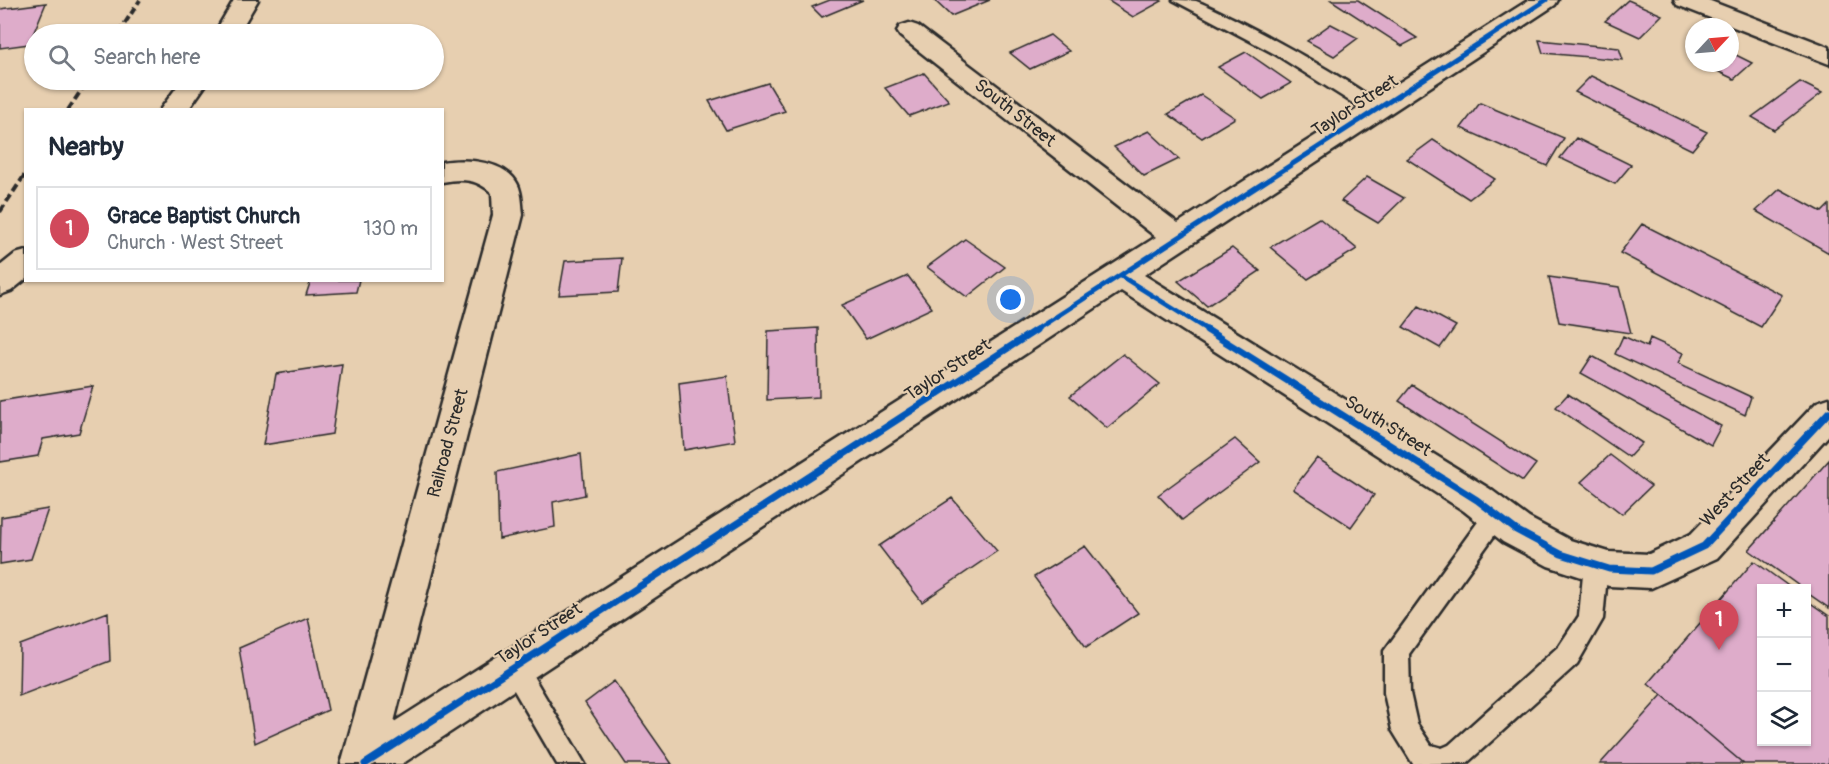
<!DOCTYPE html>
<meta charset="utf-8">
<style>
body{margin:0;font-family:Pangolin,sans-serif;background:#f2f2f3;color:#1f2937}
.controls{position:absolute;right:18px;bottom:18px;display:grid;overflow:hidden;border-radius:0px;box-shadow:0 2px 4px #0004}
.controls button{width:54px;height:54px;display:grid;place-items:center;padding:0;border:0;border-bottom:2px solid #e0e1e3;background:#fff;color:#1f2937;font:30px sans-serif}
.compass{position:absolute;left:1685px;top:18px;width:54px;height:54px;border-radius:50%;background:#fff;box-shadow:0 2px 4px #0004;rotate:64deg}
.you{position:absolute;left:1011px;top:300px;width:21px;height:21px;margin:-15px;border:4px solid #fff;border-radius:50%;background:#1a73e8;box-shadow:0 0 0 9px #1a73e833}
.badge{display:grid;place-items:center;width:39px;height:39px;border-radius:50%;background:#d1495b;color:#fff;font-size:20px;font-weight:700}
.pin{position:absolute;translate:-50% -50px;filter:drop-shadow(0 2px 3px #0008)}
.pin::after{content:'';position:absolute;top:32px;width:21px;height:18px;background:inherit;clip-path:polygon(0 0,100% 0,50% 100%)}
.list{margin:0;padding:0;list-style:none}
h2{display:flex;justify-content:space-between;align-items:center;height:78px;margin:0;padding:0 24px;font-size:26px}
h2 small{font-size:20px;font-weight:400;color:#747a83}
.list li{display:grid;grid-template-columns:39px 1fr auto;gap:18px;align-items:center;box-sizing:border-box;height:84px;margin:0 12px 12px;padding:0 12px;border:2px solid #e0e1e3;border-radius:0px}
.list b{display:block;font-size:22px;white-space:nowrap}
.list p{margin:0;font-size:20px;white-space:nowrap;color:#747a83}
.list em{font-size:20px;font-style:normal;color:#747a83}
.icon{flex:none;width:33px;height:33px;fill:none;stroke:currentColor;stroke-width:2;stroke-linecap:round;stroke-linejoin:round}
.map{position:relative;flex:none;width:1829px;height:764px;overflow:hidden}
.search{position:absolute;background:#fff;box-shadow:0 2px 4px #0004;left:24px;top:24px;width:420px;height:66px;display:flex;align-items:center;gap:15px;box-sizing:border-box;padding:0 21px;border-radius:33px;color:#747a83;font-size:22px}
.panel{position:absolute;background:#fff;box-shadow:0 2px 4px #0004;left:24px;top:108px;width:420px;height:174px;border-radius:0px}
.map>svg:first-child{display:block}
.building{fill:#deacca;stroke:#2b2b2b;stroke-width:1.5}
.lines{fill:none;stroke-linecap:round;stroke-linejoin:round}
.service-casing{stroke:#2b2b2b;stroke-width:5}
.minor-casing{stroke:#2b2b2b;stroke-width:5}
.tertiary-casing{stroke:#2b2b2b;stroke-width:5}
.service{fill:#e7cfb0;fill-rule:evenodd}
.minor{fill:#e7cfb0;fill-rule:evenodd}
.tertiary{fill:#e7cfb0;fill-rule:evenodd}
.rail{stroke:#2b2b2b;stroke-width:4;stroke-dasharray:8 4;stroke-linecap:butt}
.cycleway-far1-casing{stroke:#e7cfb0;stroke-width:8}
.cycleway-casing{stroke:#e7cfb0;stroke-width:10}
.cycleway-far1{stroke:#0057b8;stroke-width:5}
.cycleway{stroke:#0057b8;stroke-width:7}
.labels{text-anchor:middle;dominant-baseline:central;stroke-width:4.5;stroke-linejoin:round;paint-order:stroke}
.street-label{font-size:18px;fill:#2b2b2b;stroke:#e7cfb0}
</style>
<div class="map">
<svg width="1829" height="764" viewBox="0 0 1829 764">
<rect width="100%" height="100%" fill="#e7cfb0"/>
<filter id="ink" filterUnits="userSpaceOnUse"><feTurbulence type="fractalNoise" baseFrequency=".0167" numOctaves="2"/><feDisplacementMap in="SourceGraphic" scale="12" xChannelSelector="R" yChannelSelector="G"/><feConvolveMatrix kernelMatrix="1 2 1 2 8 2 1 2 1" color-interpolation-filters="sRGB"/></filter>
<g filter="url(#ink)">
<path class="building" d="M830,0H863L822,17L812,7Z
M934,0H990L951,16Z
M1107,0H1160L1162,1L1133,17Z
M1331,0H1358L1417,38L1402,46Z
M1628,0L1662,15L1640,37L1605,21Z
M46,3L29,44L0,48V9Z
M1331,24L1358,38L1334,56L1307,41Z
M1050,35L1069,51L1030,69L1010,53Z
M1539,40L1619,48L1623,60L1543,53Z
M1246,52L1291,83L1263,99L1218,67Z
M1730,52L1752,63L1734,79L1700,63H1730Z
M924,73L949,101L909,116L885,88Z
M1591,76L1707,132L1692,150L1575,92Z
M1800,82L1822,93L1774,130L1752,117Z
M768,83L785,111L726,130L709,101Z
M1201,95L1235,118L1202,138L1168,114Z
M1480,103L1564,138L1547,166L1461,128Z
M1149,131L1179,159L1144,176L1114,147Z
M1576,138L1631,165L1615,184L1560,158Z
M1433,140L1495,179L1469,199L1407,159Z
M1367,177L1404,198L1378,223L1341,201Z
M1780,189L1822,212L1829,205V253L1756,211Z
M1319,218L1357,249L1308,279L1270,247Z
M1642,224L1782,295L1761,327L1620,253Z
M965,239L1005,267L967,297L927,267Z
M1232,248L1260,271L1207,306L1178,281Z
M622,258L618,292L559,295L565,261Z
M908,276L932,308L866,339L842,305Z
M1549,277L1619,287L1631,333L1559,322Z
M311,280H359L356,292L306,295Z
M1419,306L1456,326L1440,348L1403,327Z
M818,328L819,397L767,400L768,331Z
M1623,336L1647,347L1650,338L1683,353L1678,363L1751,397L1745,415L1615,354Z
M1123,354L1160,384L1107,428L1070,396Z
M1592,356L1721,426L1711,445L1581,373Z
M342,364L332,434L263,445L276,374Z
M727,376L735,441L684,450L679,383Z
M1412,385L1536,464L1523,481L1399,401Z
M93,386L79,433L43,439L38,456L0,462V401Z
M1568,394L1642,443L1629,457L1556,407Z
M1235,439L1260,462L1182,520L1158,495Z
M581,454L585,495L553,502L555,527L499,539L497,472Z
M1610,455L1651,486L1622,514L1581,482Z
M1317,458L1374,495L1351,527L1293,489Z
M1829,460V608L1806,592V588H1802L1749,550Z
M952,498L997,551L922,602L879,546Z
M48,509L31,559L0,564L1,517Z
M1085,546L1138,613L1086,647L1034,577Z
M1754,561L1791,588H1762V742H1806V600L1829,616V764H1744L1648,683Z
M108,612L110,661L19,696L20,645Z
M308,618L328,710L255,743L239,648Z
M614,681L672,764H626L585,703Z
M1662,695L1744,764H1600Z"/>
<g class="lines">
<defs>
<path id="service" d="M1173,0C1181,0 1189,0 1196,1C1224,11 1373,91 1385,110L1376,116L1370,114L1275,54Z
M1496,505L1504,508L1507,515L1504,522L1409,654L1410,693L1417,724L1431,745L1442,748L1449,745L1559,646L1579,616L1584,565L1588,557L1596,554L1604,557L1608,565L1603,619L1577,664L1467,763L1413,764L1392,730L1384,693V651L1488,508Z
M514,656L523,659L585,764H557L501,668L505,659Z"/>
<path id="minor" d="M1529,0H1558L1555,5L1144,275L1490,489L1529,518L1570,540L1609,552L1649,554L1691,534L1817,402L1829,398V435L1717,558L1651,588L1609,586L1548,566L1503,542L1464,511L1121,291L402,764H341L493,215L492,193C477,179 463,178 442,182V162C467,158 513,161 520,191C522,199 522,207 523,215L394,722L1156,237L900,36L897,31L900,26L909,23L918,26L1178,223Z
M1674,0H1708L1829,47V64L1677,5Z"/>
<path id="tertiary" d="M234,0H258L238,34H214Z
M182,80H209L188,110H160Z
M26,251V279L11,291L0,295V266L15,254Z"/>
</defs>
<use href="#service" class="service-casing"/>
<use href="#minor" class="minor-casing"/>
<use href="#tertiary" class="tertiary-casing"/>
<use href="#service" class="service"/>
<use href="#minor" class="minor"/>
<use href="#tertiary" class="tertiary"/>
<path class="rail" d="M118,34L140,0
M68,110L88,80
M0,212L26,173"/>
<defs>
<path id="cycleway-far1" d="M1121,276L1209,331
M1034,331L1546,0"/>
<path id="cycleway" d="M1207,330L1477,500L1516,530L1561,554L1609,569L1651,571L1704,546L1829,412
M365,764L1036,330"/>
</defs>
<use href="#cycleway-far1" class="cycleway-far1-casing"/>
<use href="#cycleway" class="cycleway-casing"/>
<use href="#cycleway-far1" class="cycleway-far1"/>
<use href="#cycleway" class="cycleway"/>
</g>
</g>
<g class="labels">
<g class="street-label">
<text transform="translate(1355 106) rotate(-33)">Taylor Street</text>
<text transform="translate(1015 113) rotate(38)">South Street</text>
<text transform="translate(948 370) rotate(-33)">Taylor Street</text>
<text transform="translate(1388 426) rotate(32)">South Street</text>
<text transform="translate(448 443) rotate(-75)">Railroad Street</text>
<text transform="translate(1735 490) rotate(-47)">West Street</text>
<text transform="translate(539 634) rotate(-33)">Taylor Street</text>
</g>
</g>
</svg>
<div class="controls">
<button>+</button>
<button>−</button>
<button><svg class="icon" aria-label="layers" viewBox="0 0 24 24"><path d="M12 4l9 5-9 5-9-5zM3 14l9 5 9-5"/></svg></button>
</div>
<svg class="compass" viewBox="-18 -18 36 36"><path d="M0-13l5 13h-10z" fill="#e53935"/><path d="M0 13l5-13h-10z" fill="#747a83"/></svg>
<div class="you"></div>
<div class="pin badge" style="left:1719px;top:650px">1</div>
<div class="search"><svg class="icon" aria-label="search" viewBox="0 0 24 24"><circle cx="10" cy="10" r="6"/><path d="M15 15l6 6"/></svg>Search here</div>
<section class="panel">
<h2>Nearby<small></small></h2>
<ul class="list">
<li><span class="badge">1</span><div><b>Grace Baptist Church</b><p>Church · West Street</p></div><em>130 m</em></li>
</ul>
</section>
</div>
